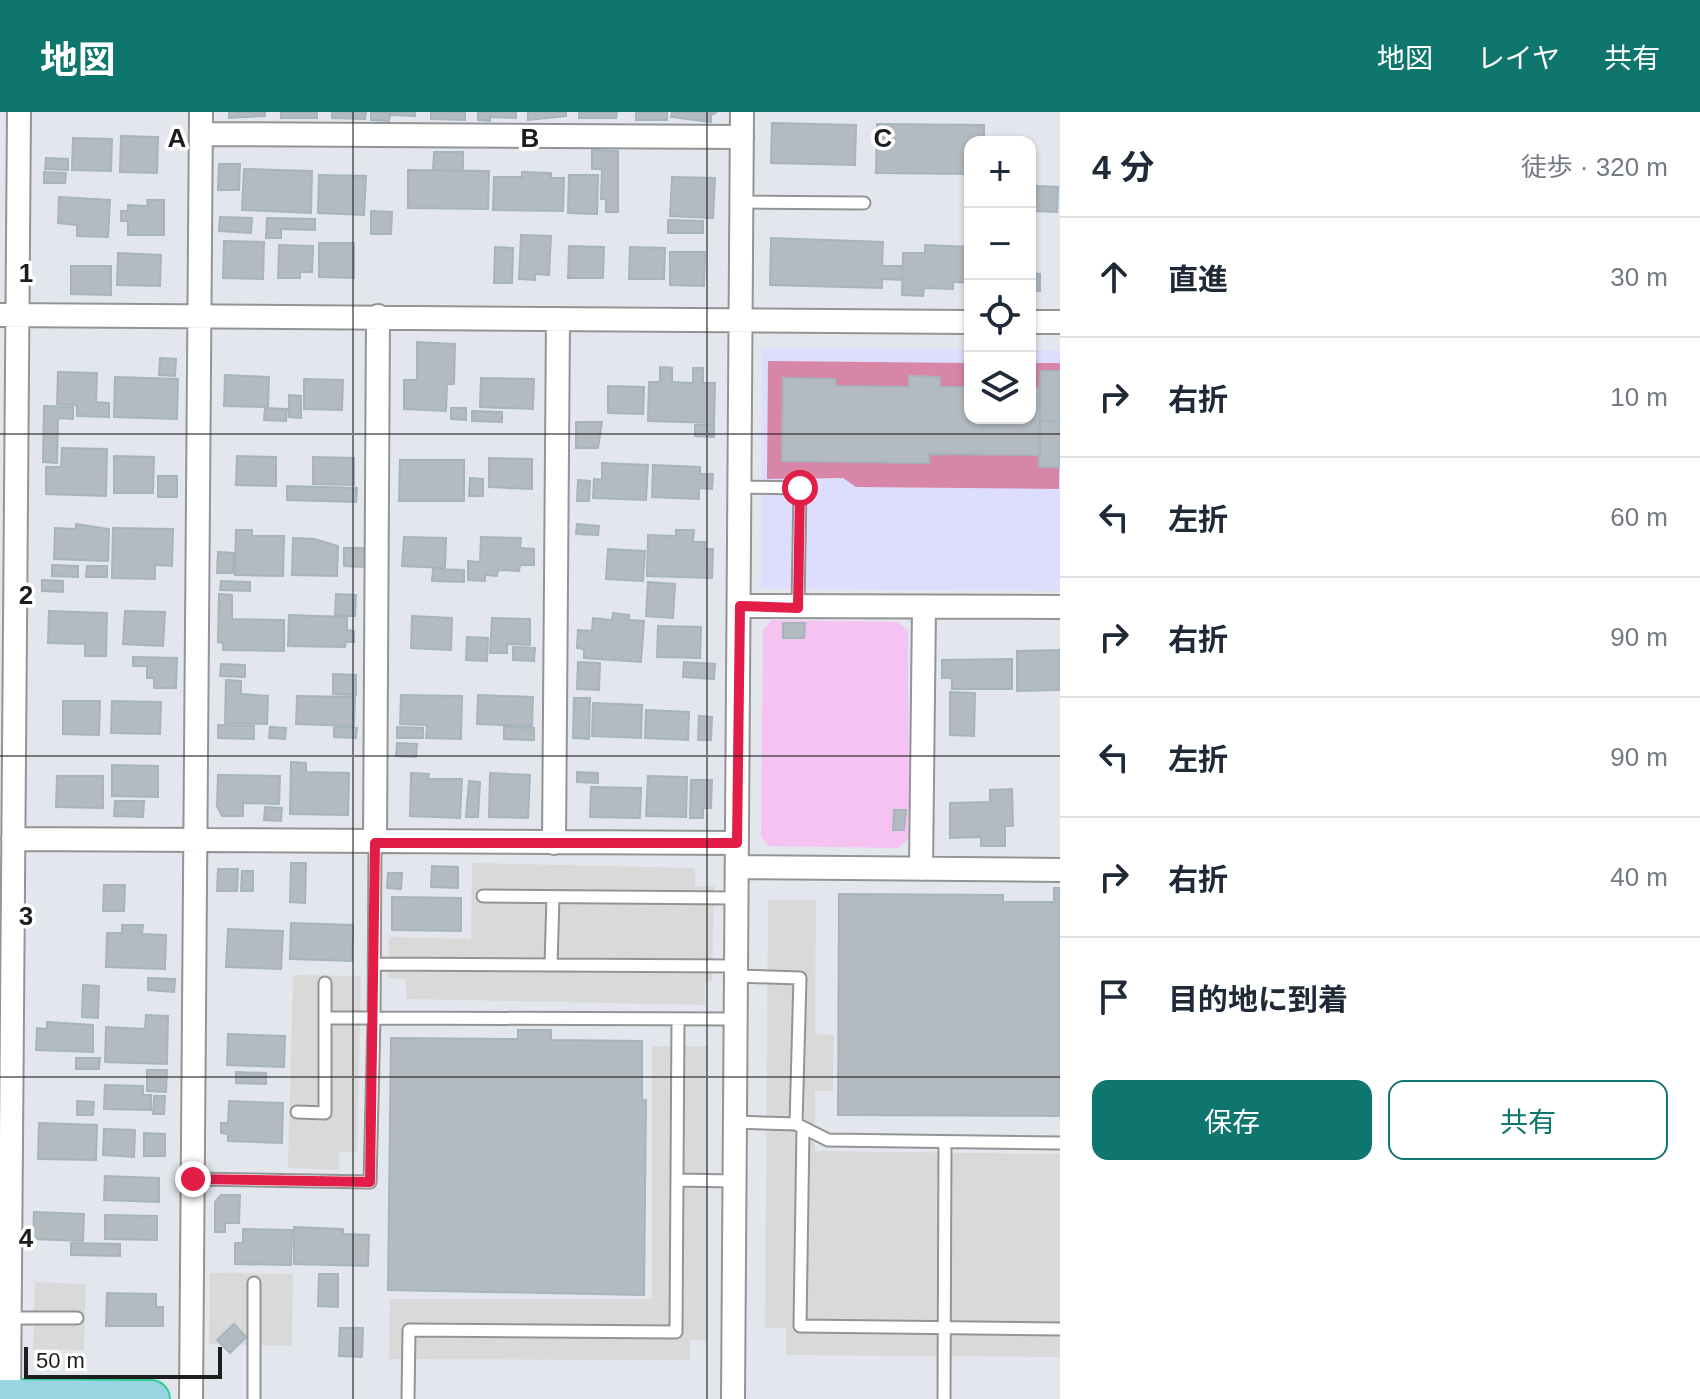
<!DOCTYPE html>
<html lang="ja">
<meta charset="utf-8">
<style>
body{margin:0;font-family:Arial,"Noto Sans JP",sans-serif;background:#f2f2f3;color:#1f2937}
.controls{position:absolute;right:24px;top:24px;display:grid;overflow:hidden;border-radius:16px;box-shadow:0 2px 6px #0004}
.controls button{width:72px;height:72px;display:grid;place-items:center;padding:0;border:0;border-bottom:2px solid #e0e1e3;background:#fff;color:#1f2937;font:40px sans-serif}
.scale{position:absolute;left:24px;bottom:20px;width:198px;box-sizing:border-box;padding-left:8px;border:4px solid #1d1d1d;border-top:0;font-size:22px;line-height:28px;white-space:nowrap;color:#1d1d1d;-webkit-text-stroke:6px #fff;paint-order:stroke}
.stop{position:absolute;width:24px;height:24px;margin:-18px;border:6px solid #e11d48;border-radius:50%;background:#fff}
.stop.end{background:#e11d48;border-color:#fff;box-shadow:0 2px 8px #0008}
.list{margin:0;padding:0;list-style:none}
h2{display:flex;justify-content:space-between;align-items:center;height:104px;margin:0;padding:0 32px;font-size:34px}
h2 small{font-size:26px;font-weight:400;color:#747a83}
.list li{display:grid;grid-template-columns:52px 1fr auto;gap:24px;align-items:center;box-sizing:border-box;height:120px;padding:0 32px;border-top:2px solid #e0e1e3}
.list b{display:block;font-size:30px;white-space:nowrap}
.list em{font-size:26px;font-style:normal;color:#747a83}
.actions{display:flex;gap:16px;padding:24px 32px}
.actions a{flex:1;padding:18px 0;border:2px solid #0f766e;border-radius:16px;text-align:center;font-size:28px;color:#0f766e}
.actions .main{background:#0f766e;color:#fff}
.icon{flex:none;width:44px;height:44px;fill:none;stroke:currentColor;stroke-width:2;stroke-linecap:round;stroke-linejoin:round}
.map{position:relative;flex:none;width:1060px;height:1287px;overflow:hidden}
header{display:flex;align-items:center;gap:48px;box-sizing:border-box;height:112px;padding:0 40px;background:#0f766e;color:#fff}
header strong{font-size:38px}
nav{display:flex;gap:44px;margin-inline-start:auto;font-size:28px}
main{display:flex}
aside{flex:1;background:#fff}
.map>svg:first-child{display:block}
.education{fill:#ddddfd}
.park{fill:#f5c2f2}
.pitch{fill:#d786a7}
.parking{fill:#d9d9d9}
.building{fill:#b3bbc1;stroke:#a6b4be;stroke-width:2}
.lines{fill:none;stroke-linecap:round;stroke-linejoin:round}
.service-casing{stroke:#949494;stroke-width:15}
.minor-casing{stroke:#949494;stroke-width:26}
.trunk-casing{stroke:#2fcc93;stroke-width:40}
.service{stroke:#fff;stroke-width:11}
.minor{stroke:#fff;stroke-width:22}
.trunk{stroke:#98d4e2;stroke-width:36}
.route{stroke:#e11d48;stroke-width:10}
.grid{fill:none;stroke:#1d1d1d;stroke-width:2;stroke-opacity:0.55}
.grid-label{font-size:26px;text-anchor:middle;font-weight:bold;fill:#1d1d1d;stroke:#fff;stroke-width:7;stroke-linejoin:round;paint-order:stroke}
</style>
<header>
<strong>地図</strong>
<nav><a>地図</a><a>レイヤ</a><a>共有</a></nav>
</header>
<main>
<div class="map">
<svg width="1060" height="1287" viewBox="0 0 1060 1287">
<rect width="100%" height="100%" fill="#e3e7ed"/>
<path class="education" d="M762,236L970,237V306H1030V238H1060V479L761,477Z"/>
<path class="park" d="M772,508L898,510L908,519L909,726L898,736L769,734L761,724L763,518Z"/>
<path class="pitch" d="M768,249L970,251V306H1030V251H1060L1059,377L856,375L843,366L767,367Z"/>
<path class="parking" d="M472,751L695,756V774H714L712,869H705V893L406,887V867L388,866L389,825L471,827Z
M768,788H816L815,922L834,923L833,979H815V1039L1060,1042V1245L786,1243V1216H765Z
M293,863L361,864L357,1040H339V1058L288,1056Z
M652,934H708V1228H690V1248L389,1247L390,1187H652Z
M210,1161L293,1162L292,1234L209,1232Z
M35,1170L86,1172L84,1238L33,1237Z"/>
<path class="building" d="M229,0H265V4L229,6Z
M281,0H317V6H281Z
M332,0H366L365,7L332,6Z
M371,0H415V4L390,3L389,9L371,8Z
M431,0H465V8L431,7Z
M478,0H516V6L490,5V9L478,8Z
M528,0H566V4L528,8Z
M579,0H617L616,6H579Z
M636,0H667V8H636Z
M672,0H717L711,3V10L671,5Z
M772,11L856,13L855,53L771,51Z
M877,12L984,13V30H970V62L876,61Z
M121,24L158,25L157,61L120,60Z
M73,26L112,27L111,59L72,58Z
M592,38L618,39V100H606V87H601L602,57H592Z
M434,40H463V59L433,58Z
M46,46L68,47V58L45,57Z
M219,52H240L239,78H218Z
M244,57L312,59L311,101L242,98Z
M408,58L489,59L488,97L408,96Z
M44,60L66,61L65,71H44Z
M522,60L551,61V66H564L563,99L493,98L494,65H522Z
M319,63L366,64L364,103L318,101Z
M569,63H598L597,102L568,101Z
M672,65L715,66L713,106L670,104Z
M1036,74L1058,75L1057,100L1035,99Z
M59,85L110,88L108,125L77,124V113L58,111Z
M147,88H164V123H128V109H121V99H128V93L148,94Z
M371,99L392,100L391,122H371Z
M220,105L252,106L251,121L219,119Z
M267,106L315,107V118L281,117V126H266Z
M668,108L703,109V121H668Z
M521,123L551,124L549,163L535,162V168L519,167Z
M771,126L883,130L882,154H902V168L882,167V176L770,173Z
M224,129L264,130L263,167L223,166Z
M319,131H354V166L319,165Z
M279,133L313,134L312,160H300V166H278Z
M925,133L970,135V171L953,170V177L924,176L923,184L902,183L903,141H925Z
M569,134L604,135L603,166H568Z
M495,135L513,136L512,171H494Z
M630,135L665,136L664,167H629Z
M670,140H705L704,174L670,173Z
M118,141L161,143L160,174L117,173Z
M71,154H111V183L71,182Z
M1030,161L1040,162V179H1030Z
M417,230L455,232L454,272H447L446,299L404,297V268H417Z
M160,246L176,247L175,264L159,263Z
M660,255L672,256V270L693,271V256H703V271H715L714,311L648,309L649,270H660Z
M1040,259H1060V309H1040Z
M58,260L97,261L96,290L109,291V305L77,304V293L57,292Z
M225,263L269,265L268,295L224,294Z
M909,264L940,265V275H970V306H1030V276H1040V343L929,342V351L782,349L783,266L835,267L836,274L909,275Z
M115,265L178,267L177,307L114,305Z
M481,266L534,267L533,297L480,295Z
M304,267L343,268L342,298L304,297Z
M608,274L644,275L643,302L608,301Z
M289,283L301,284V306L289,305Z
M44,294L73,295V307L58,306L57,351L43,350Z
M265,296L287,297L286,309L264,308Z
M451,296H466V308L451,307Z
M472,299L502,300V310L472,309Z
M1040,309H1060V355H1039Z
M576,310H602L598,336H576Z
M695,313H714V325L695,324Z
M62,336L107,337L106,384L46,382V355H61Z
M114,344L154,345L153,381H114Z
M237,344L276,345V374L236,373Z
M313,345L354,346V373L313,372Z
M489,346L532,347V377L489,375Z
M400,348H464V389H399Z
M602,351L648,353L646,388L593,386L594,367L602,368Z
M653,353L700,355V362H713L712,377L699,376V387L652,385Z
M158,364H177V385H158Z
M470,366L483,367V384H469Z
M578,368L590,369L589,389H577Z
M287,374L357,376L356,390L287,388Z
M76,412L109,417L108,449L54,447L55,416L76,417Z
M577,412L599,414L598,423L576,422Z
M113,416L173,417L172,454L155,453V467L112,466Z
M236,418H252V424H284L283,464L235,463Z
M676,418H694L693,430H705V437H713L712,466L647,464L648,423L676,424Z
M404,425L446,426L445,456L402,454Z
M481,425L521,426L520,436L534,437V453H520L519,459L498,458L497,464L485,463V469L468,468V449L480,450Z
M293,426L314,427L338,434L337,464L292,463Z
M344,436H365V455L344,454Z
M608,437L645,439L643,469L606,467Z
M218,440L234,441L233,461H217Z
M52,453L78,454V465L52,464Z
M87,454H107V465H86Z
M433,457L464,458V470L432,469Z
M42,468L63,469V480L42,479Z
M221,469L250,470V479L220,478Z
M648,470L675,472L673,506L646,504Z
M219,482L232,483V507L284,508V539L223,538V531L218,530Z
M336,482L356,483L355,504L335,503Z
M49,499L107,501L106,544H85V532L48,531Z
M125,499L165,500L163,534L123,532Z
M613,501L629,503V508L644,509L641,550L584,546V537L577,536L578,518L592,519L593,506L612,508Z
M289,503L347,505V518L354,519V530H346L345,535L288,534Z
M412,504L452,506L451,538L411,536Z
M492,506L530,507V533L507,532V541H490Z
M783,511H805L804,526H783Z
M658,514L701,515L700,546L657,545Z
M467,525L488,526L487,549L466,548Z
M513,535L535,536L534,549L513,548Z
M1060,538V578L1017,579V539Z
M133,545L177,546L176,576H154V566H147V554H133Z
M1012,547V577H952V566H942V548Z
M578,550L600,551L599,578L577,577Z
M684,550L715,552L714,567L683,565Z
M221,552L245,553V565L220,564Z
M333,562L356,563V583L333,582Z
M226,568L241,569V582L268,584L267,612L225,611Z
M950,580L975,581L974,624L950,623Z
M401,583L462,584L461,627L426,626L427,613L400,612Z
M478,583L533,585L532,614L477,612Z
M297,584L355,585L354,614L296,612Z
M574,586H590L589,627L573,626Z
M63,589H100L99,623L63,622Z
M112,589L161,590L160,622L111,621Z
M593,591L642,593L641,626L592,624Z
M646,598L689,600L688,628L645,626Z
M699,604L712,605L711,628H698Z
M218,613L254,614V627L218,626Z
M270,615L286,616L285,627L269,626Z
M334,615L357,616L356,626L334,625Z
M397,615L423,616V626H397Z
M504,615L534,616V628L504,627Z
M397,631L417,632L416,645L396,644Z
M291,650L306,651V660L349,661L348,703L290,702Z
M112,653L158,654V685L112,684Z
M577,660L598,661V671L577,670Z
M411,661L429,662L428,667H462L460,706L410,704Z
M490,661L530,663L528,706L489,705Z
M218,663L280,664L279,692L243,691V704H222L217,694Z
M57,664H103V696L56,695Z
M648,664L687,665L686,705L646,704Z
M691,668H712L711,696H703V706H690Z
M469,669L480,670L478,705H466Z
M591,675L641,676L640,706L590,705Z
M1012,677L1013,714H1005V734H981V725L950,726V691L990,690V678Z
M115,689H144L143,705L114,704Z
M265,695L282,696L281,709L264,708Z
M894,698H906L904,718H893Z
M291,751H306L305,791L290,790Z
M432,754L458,755V776L431,775Z
M218,757H238L237,779H217Z
M242,759H253V779H241Z
M388,761H402L401,777L387,776Z
M104,773H125L124,799H103Z
M1054,776H1060V1004L838,1003L839,782L1003,783V790H1054Z
M392,785L461,786V819L392,818Z
M291,811L353,813L352,849L290,847Z
M122,813H143L142,822L166,823L165,857L106,855L107,821H122Z
M228,817L283,819L281,857L226,855Z
M148,866L175,867L174,880L148,878Z
M83,873L99,874L98,906L82,905Z
M146,903L168,904L167,952L105,950L106,915L145,917Z
M47,910L93,913V940L36,938L37,916L47,917Z
M518,918H551V928L642,929V988H646L644,1183L388,1178L391,926L518,927Z
M228,922L285,924L284,955L227,953Z
M76,946H100L99,957H76Z
M147,958H167L166,980L147,979Z
M236,960L266,961V972L236,971Z
M105,973L143,974V983H151V998L104,997Z
M154,984H165L164,1002H153Z
M77,989L94,990L93,1003H77Z
M229,989L283,991L282,1031L228,1029V1022L221,1021V1011H228Z
M39,1011L97,1013L96,1048L38,1047Z
M104,1017L135,1018L134,1045L103,1043Z
M144,1021L165,1022V1044H144Z
M105,1064L159,1066V1090L104,1088Z
M221,1083H240L239,1111H225V1120H215V1090Z
M34,1100L84,1102L83,1129L33,1127Z
M105,1103L157,1104V1128L105,1127Z
M294,1115L343,1117V1122L369,1123L368,1154L294,1152Z
M243,1117L292,1118L291,1153L235,1152V1131H243Z
M71,1131L120,1132V1144L71,1143Z
M319,1162H338V1195L318,1194Z
M107,1181L156,1182V1195H163V1214H106Z
M234,1212L246,1225L230,1241L217,1228Z
M340,1216H363L362,1245L339,1244Z"/>
<g class="lines">
<defs>
<path id="service" d="M742,90L864,91
M741,375L800,376L798,495
M375,731L374,906L736,907
M483,784L737,786
M374,852L736,854
M551,853L553,785
M736,864L800,866L796,1012
M297,1000L325,1001V871
M735,1010L796,1012L828,1028L1060,1031
M803,1016L800,1214L1060,1217
M193,1067L370,1070L374,906H325
M677,1068L734,1069
M10,1206H77
M254,1287V1171
M408,1287L409,1218L676,1220L678,907
M944,1287L945,1030"/>
<path id="minor" d="M201,22L742,25
M0,203L970,210
M1030,210H1060
M740,494L1060,495
M13,727L737,731
M375,731L378,204
M554,731L558,207
M737,755L1060,758
M921,757L924,495
M9,1287L19,0
M191,1287L201,0
M733,1287L742,0"/>
<path id="trunk" d="M0,1286L151,1287"/>
</defs>
<use href="#service" class="service-casing"/>
<use href="#minor" class="minor-casing"/>
<use href="#trunk" class="trunk-casing"/>
<use href="#service" class="service"/>
<use href="#minor" class="minor"/>
<use href="#trunk" class="trunk"/>
</g>
<g class="lines">
<path class="route" d="M193,1067L370,1070L375,731H737L740,494L798,496L800,376"/>
</g>
<path class="grid" d="M353,0V1287M707,0V1287M0,322H1060M0,644H1060M0,965H1060"/>
<g class="grid-label">
<text x="177" y="35">A</text>
<text x="530" y="35">B</text>
<text x="883" y="35">C</text>
<text x="26" y="170">1</text>
<text x="26" y="492">2</text>
<text x="26" y="813">3</text>
<text x="26" y="1135">4</text>
</g>
</svg>
<div class="controls">
<button>+</button>
<button>−</button>
<button><svg class="icon" aria-label="locate" viewBox="0 0 24 24"><circle cx="12" cy="12" r="6"/><path d="M12 2v4M12 18v4M2 12h4M18 12h4"/></svg></button>
<button><svg class="icon" aria-label="layers" viewBox="0 0 24 24"><path d="M12 4l9 5-9 5-9-5zM3 14l9 5 9-5"/></svg></button>
</div>
<div class="scale">50 m</div>
<div class="stop" style="left:800px;top:376px"></div>
<div class="stop end" style="left:193px;top:1067px"></div>
</div>
<aside>
<h2>4 分<small>徒歩 · 320 m</small></h2>
<ul class="list">
<li><svg class="icon" aria-label="ahead" viewBox="0 0 24 24"><path d="M12 20V5M6 11l6-6 6 6"/></svg><div><b>直進</b></div><em>30 m</em></li>
<li><svg class="icon" aria-label="right" viewBox="0 0 24 24"><path d="M7 20v-9h11M14 6l5 5-5 5"/></svg><div><b>右折</b></div><em>10 m</em></li>
<li><svg class="icon" aria-label="left" viewBox="0 0 24 24"><path d="M17 20v-9H6M10 6l-5 5 5 5"/></svg><div><b>左折</b></div><em>60 m</em></li>
<li><svg class="icon" aria-label="right" viewBox="0 0 24 24"><path d="M7 20v-9h11M14 6l5 5-5 5"/></svg><div><b>右折</b></div><em>90 m</em></li>
<li><svg class="icon" aria-label="left" viewBox="0 0 24 24"><path d="M17 20v-9H6M10 6l-5 5 5 5"/></svg><div><b>左折</b></div><em>90 m</em></li>
<li><svg class="icon" aria-label="right" viewBox="0 0 24 24"><path d="M7 20v-9h11M14 6l5 5-5 5"/></svg><div><b>右折</b></div><em>40 m</em></li>
<li><svg class="icon" aria-label="arrive" viewBox="0 0 24 24"><path d="M6 21V4h12l-3 4 3 4H6"/></svg><div><b>目的地に到着</b></div></li>
</ul>
<div class="actions"><a class="main">保存</a><a>共有</a></div>
</aside>
</main>
